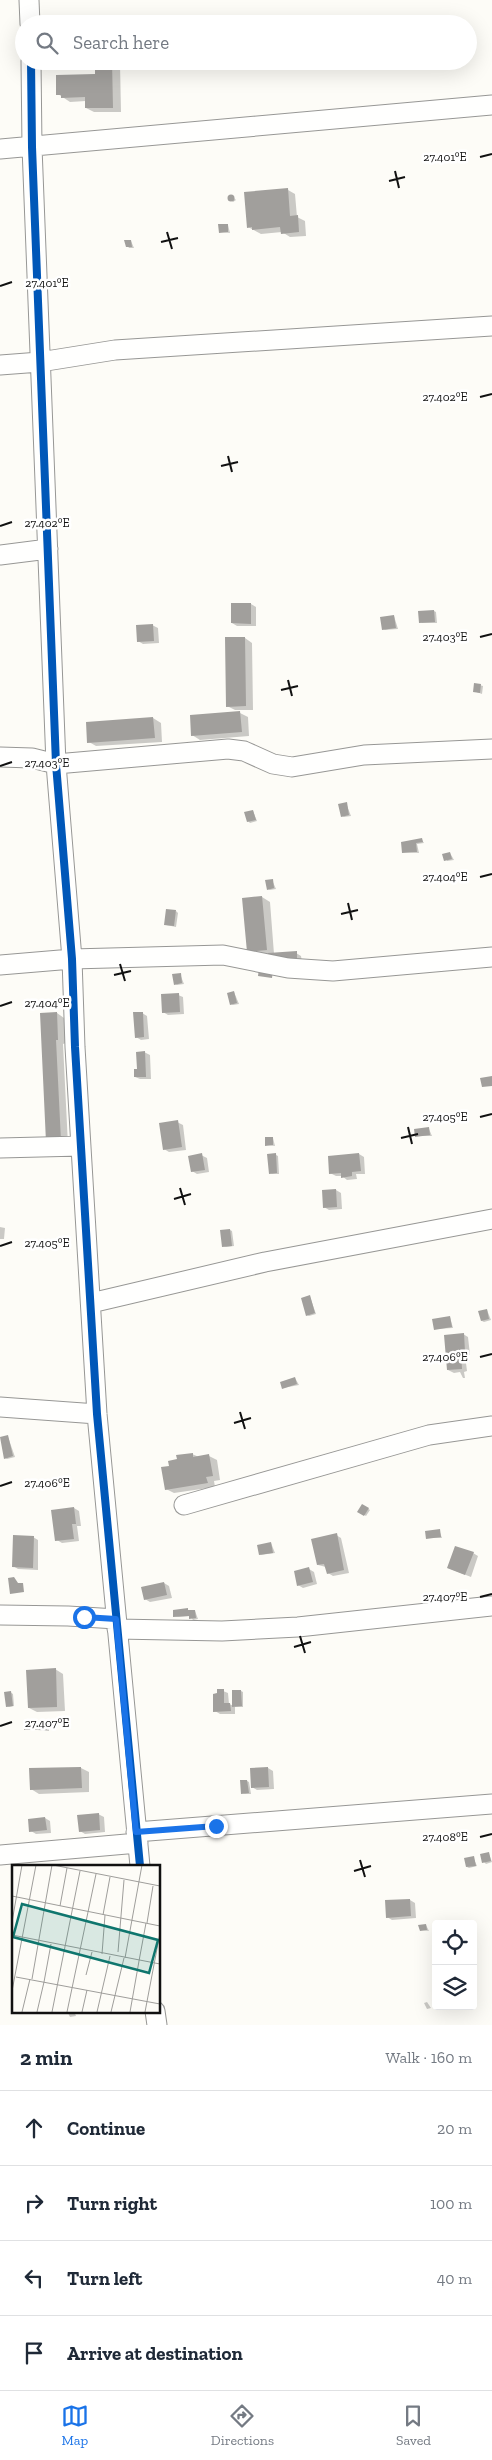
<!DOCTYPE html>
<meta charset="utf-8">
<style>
body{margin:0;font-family:"Zilla Slab",serif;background:#f2f2f3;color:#1f2937}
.controls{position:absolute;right:15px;bottom:15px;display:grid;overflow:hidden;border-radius:5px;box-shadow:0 5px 20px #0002}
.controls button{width:45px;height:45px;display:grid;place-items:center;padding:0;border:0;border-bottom:1px solid #e0e1e3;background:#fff;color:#1f2937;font:25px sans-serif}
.stop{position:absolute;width:15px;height:15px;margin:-11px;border:4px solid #1a73e8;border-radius:50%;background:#fff}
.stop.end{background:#1a73e8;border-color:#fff;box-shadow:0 1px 5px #0008}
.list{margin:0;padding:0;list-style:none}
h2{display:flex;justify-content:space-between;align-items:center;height:65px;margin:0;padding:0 20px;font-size:21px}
h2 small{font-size:16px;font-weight:400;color:#747a83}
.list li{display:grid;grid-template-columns:32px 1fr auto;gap:15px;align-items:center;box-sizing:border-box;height:75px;padding:0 20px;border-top:1px solid #e0e1e3}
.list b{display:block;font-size:19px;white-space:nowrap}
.list em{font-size:16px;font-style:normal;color:#747a83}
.icon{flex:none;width:28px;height:28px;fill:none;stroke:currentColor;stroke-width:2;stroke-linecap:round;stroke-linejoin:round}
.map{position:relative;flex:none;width:492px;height:2025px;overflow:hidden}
.search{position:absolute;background:#fff;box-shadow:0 5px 20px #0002;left:15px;right:15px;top:15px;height:55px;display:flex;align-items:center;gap:12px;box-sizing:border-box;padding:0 18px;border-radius:28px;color:#747a83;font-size:19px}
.sheet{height:365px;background:#fff}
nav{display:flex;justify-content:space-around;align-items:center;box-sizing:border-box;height:70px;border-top:1px solid #e0e1e3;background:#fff;font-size:14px;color:#747a83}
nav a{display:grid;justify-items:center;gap:2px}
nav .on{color:#1a73e8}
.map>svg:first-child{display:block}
.shadow{fill:#0003}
.building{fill:#a19f9c}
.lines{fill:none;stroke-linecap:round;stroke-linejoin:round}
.minor-casing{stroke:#979795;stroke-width:21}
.minor{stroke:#fffffe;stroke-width:19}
.cycleway-casing{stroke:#fff;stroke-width:11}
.cycleway{stroke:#0057b8;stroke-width:8}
.route{stroke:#1a73e8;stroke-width:6}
.ticks{fill:none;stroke:#111;stroke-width:2}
.inset-road{fill:none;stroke:#9f9e9b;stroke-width:1}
.view{fill:#0f766e;fill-opacity:0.15;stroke:#0f766e;stroke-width:2.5}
.inset-edge{fill:none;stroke:#111;stroke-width:2.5}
.ticks-label{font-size:12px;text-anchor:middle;fill:#111;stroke:#fff;stroke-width:5;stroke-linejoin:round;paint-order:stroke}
</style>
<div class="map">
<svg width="492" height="2025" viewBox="0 0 492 2025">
<rect width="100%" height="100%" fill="#fdfcf7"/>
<path class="shadow" d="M96,61L120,63L121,112H94L86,108V101L70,102L58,94L97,75Z
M288,190L295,194L297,217L305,221L306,236L290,237L282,232L261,234L248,227Z
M232,196L236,200L233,202L229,198Z
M228,225L230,233L220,232Z
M131,241L134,248H129L125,242Z
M251,604L256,607V626H237L232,623Z
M434,611L436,612L437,623H421Z
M394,616L398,629L384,630Z
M152,625L158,628L159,643L143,644L138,641Z
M245,638L252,643L253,710H235L227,706Z
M475,684L483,686L482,694L474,691Z
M240,713L248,717L249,736L200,740L192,735Z
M153,718L161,723L162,742L96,746L89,742Z
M346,803L351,816L344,817L342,816Z
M253,811L257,821L250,823L248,821Z
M422,840L424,843L417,844L419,853L404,852L402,843Z
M450,853L454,860L447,861L444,854Z
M272,880L276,889L270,890L268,889Z
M262,897L270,902L274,954L296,953L301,956L302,962L269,954L256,955L248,951L244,899Z
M176,911L178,913L176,927L166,925Z
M180,974L184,984L177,985L175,984Z
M234,992L239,1004L233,1005L231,1004Z
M178,995L183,997L184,1014L168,1015L163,1012Z
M57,1013L64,1018L66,1043L63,1044L68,1145L48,1141Z
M142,1013L147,1016L149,1039L141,1040L136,1037Z
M144,1052L150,1055L151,1079H140L135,1077Z
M177,1122L183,1125L186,1150L169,1152L164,1149Z
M429,1129L432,1136H416Z
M273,1138L275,1146L267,1145Z
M359,1154L364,1157L365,1174H356L357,1179L347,1180L342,1176H336L330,1173Z
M201,1155L207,1158L209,1172L197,1174L192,1171Z
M276,1155L278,1156L279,1174H272L270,1173Z
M336,1190L341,1193L342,1209L329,1210L324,1207Z
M0,1227L5,1228L4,1239H0Z
M230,1230L232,1231L234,1246L226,1247L223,1246Z
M310,1297L316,1314L309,1316L307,1315Z
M487,1310L491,1320L484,1322L482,1321Z
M450,1317L453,1328L435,1329Z
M463,1334L468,1337L470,1355H465L467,1371L464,1372L465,1378H463L460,1372L454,1373L448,1370Z
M295,1378L299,1385L283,1388Z
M8,1437L15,1457L7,1459L5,1458Z
M192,1454L199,1457L209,1456L217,1460L220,1480L214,1481L215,1487L174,1493L166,1489L170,1467Z
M363,1505L370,1510L366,1516L359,1511Z
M74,1508L79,1511L81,1526H77L79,1541L62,1543L57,1540Z
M439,1530L442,1538H427Z
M336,1535L341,1538L349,1573L333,1576L328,1573L326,1567L318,1565Z
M33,1537L38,1540V1570L18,1569L13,1566Z
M271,1543L275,1553L260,1555Z
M473,1553L478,1556L471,1577L448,1568Z
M309,1569L314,1572L317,1584L303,1588L298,1585Z
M164,1583L169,1586L172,1598L150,1602L145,1599Z
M195,1611L198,1619L193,1620L190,1616L175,1617Z
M55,1669L63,1674L65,1711L37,1712L29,1708Z
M223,1691L228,1693L229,1704L234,1706L241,1691L243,1692V1707H235V1714H220L215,1711L218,1695Z
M10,1692L13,1694L14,1706L9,1707L7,1706Z
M47,1723L49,1724V1731L26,1729Z
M81,1768L89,1772V1792L39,1794L31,1789Z
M268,1768L273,1771L274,1789L257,1790L252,1787Z
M247,1781L249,1782L251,1794H245L242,1793L241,1782Z
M98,1814L104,1817L105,1832L85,1834L80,1831Z
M45,1818L50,1821L51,1833L36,1834L31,1831Z
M489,1854L492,1862L486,1864L484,1862Z
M473,1857L477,1866L469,1868L467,1867Z
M410,1900L415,1903L416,1918L392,1920L387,1917Z
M426,1925L429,1931L421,1930Z
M427,2002L431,2008L427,2009L424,2003Z
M67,2011H74L76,2016L70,2017Z"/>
<path class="building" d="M95,61H112L113,108H85V97L61,98V95H56V75L95,74Z
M288,188L290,216L298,215L299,232L281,234L280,227L252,230V227L247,228L244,192Z
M227.5 198a3.5 3.5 0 1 1 7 0a3.5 3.5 0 1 1-7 0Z
M218,224H228V232L219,233Z
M124,240H131L132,247H126Z
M231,603H251V624L231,623Z
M434,610L435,622L419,623L418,611Z
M394,615L396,628L382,630L380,617Z
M153,624L154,641L137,642L136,625Z
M225,637H245L246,706L226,707Z
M474,683L481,684L480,693L473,692Z
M240,711L242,732L191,736L190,715Z
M153,717L155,738L87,743L86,722Z
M347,802L349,815L341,817L338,804Z
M253,810L256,820L247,822L244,812Z
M422,838L423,842L416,843L417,852L402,853L401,842Z
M450,852L452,859L444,861L442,854Z
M273,879L274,888L267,890L265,880Z
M262,896L267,950L247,952L242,898Z
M166,909L176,910L174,926L164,925Z
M297,951V960L268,961V953Z
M259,968L273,970L272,978L258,976Z
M181,973L182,983L174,985L172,974Z
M234,991L237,1003L230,1005L227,993Z
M179,993L180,1012L162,1013L161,994Z
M57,1012L58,1040H56L61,1141L46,1142L40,1013Z
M133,1012H143L144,1037L135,1038Z
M145,1051L146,1077H134V1069H137L136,1052Z
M492,1076V1086L482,1087L480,1078Z
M178,1120L182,1147L163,1150L159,1123Z
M429,1127L430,1135L415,1137L414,1129Z
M265,1137H273V1145L265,1146Z
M202,1153L205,1170L191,1172L188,1156Z
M276,1153L277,1173L269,1174L267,1154Z
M359,1153L361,1171L352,1172V1176L341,1178V1173L329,1174L328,1156Z
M336,1189L337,1207L323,1208L322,1190Z
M230,1229L232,1246L222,1247L220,1230Z
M310,1295L315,1313L306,1316L301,1298Z
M487,1309L489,1319L481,1321L478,1311Z
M450,1316L452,1327L434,1330L432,1319Z
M464,1333L465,1352L461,1353L462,1369L447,1370L444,1335Z
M295,1377L297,1384L282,1389L280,1382Z
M8,1435L13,1456L4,1459L0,1437Z
M193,1453V1457L209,1454L213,1476L206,1477L208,1483L165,1490L161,1467L169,1466L168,1461L177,1459L176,1455Z
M362,1504L369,1508L364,1516L357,1512Z
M74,1507L76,1524H72L74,1539L55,1541L51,1510Z
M440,1529L441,1537L426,1539L425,1531Z
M337,1533L344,1570L327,1574L324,1564L317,1565L311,1539Z
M13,1535L34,1536L33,1568L12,1567Z
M271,1542L273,1553L259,1555L257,1545Z
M455,1546L474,1552L465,1575L447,1568Z
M309,1567L313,1582L297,1586L294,1571Z
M14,1577L18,1583H23L24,1592L10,1594L8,1578Z
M164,1582L167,1595L144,1600L141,1587Z
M188,1608V1610H195L196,1618L189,1619V1616L173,1617V1610Z
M56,1668L57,1707L28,1708L26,1670Z
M217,1689H224V1703H230L231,1711L213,1712V1694L217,1693Z
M232,1690H241L242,1706L232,1707Z
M11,1691L13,1706L6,1707L4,1692Z
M24,1721L48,1722L47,1730H24Z
M81,1767L82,1788L30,1790L29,1768Z
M268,1767L269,1787L251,1788L250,1768Z
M240,1780H247L249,1793L241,1794Z
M99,1813L100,1830L79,1832L77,1815Z
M45,1817L47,1830L29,1832L28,1819Z
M489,1852L491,1861L482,1863L480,1854Z
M474,1856L476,1866L466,1867L464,1858Z
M410,1899L411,1916L386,1918L385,1900Z
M426,1924L427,1930L420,1931L418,1925Z"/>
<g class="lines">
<defs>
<path id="minor" d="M29,0L30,24
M31,61L32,147L56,764L72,959L75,1047L97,1414L140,1866
M0,149L492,105
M0,365L40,362L115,350L492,326
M0,555L48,549
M0,757L32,758L56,764L228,749L244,751L273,764L292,767L364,755L492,749
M0,965L72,959L223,955L288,968L333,971L492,957
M0,1148L81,1146
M91,1303L265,1262L492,1219
M0,1407L97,1414
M184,1505L429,1435L492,1426
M0,1615L68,1616L116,1619
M117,1629L222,1631L298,1627L492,1606
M136,1832L492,1804
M0,1855L138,1843
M155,2011L157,2025"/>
</defs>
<use href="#minor" class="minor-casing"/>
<use href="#minor" class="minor"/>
<defs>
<path id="cycleway" d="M31,61L32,147L56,764L72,959L75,1047L97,1414L140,1866"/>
</defs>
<use href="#cycleway" class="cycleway-casing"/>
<use href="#cycleway" class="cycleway"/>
</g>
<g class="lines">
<path class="route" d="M84,1617L116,1619L136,1832L216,1826"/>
</g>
<path class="ticks" d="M480,157L492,154M395,171L399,188M389,181L405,177M167,232L172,249M161,242L178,238M0,286L12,282M480,397L492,394M228,456L232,472M221,466L238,462M0,526L12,522M480,637L492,634M288,680L292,696M281,690L298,686M0,766L12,762M480,877L492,874M348,903L352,920M341,914L358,910M120,964L125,981M114,975L131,971M0,1006L12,1002M480,1117L492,1114M408,1127L412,1144M401,1138L418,1134M180,1188L185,1205M174,1199L191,1194M0,1246L12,1242M480,1357L492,1354M240,1412L245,1429M234,1423L251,1418M0,1486L12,1482M480,1597L492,1594M300,1636L305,1653M294,1647L311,1642M0,1726L12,1722M480,1837L492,1834M360,1860L365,1877M354,1871L371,1866"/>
<g transform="translate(12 1865)">
<rect width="148" height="148" fill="#fdfcf7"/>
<path class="inset-road" d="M41,0L148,21M0,31L148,61M48,41L55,3M91,50L98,12M0,57L10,0M135,58L141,21M0,70L148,99M106,87L112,15M90,89L93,50M113,93L130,0M127,96L134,58M74,110L80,87M4,112L148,139M20,114L40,0M32,117L39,79M0,126L24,0M10,147L18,114M25,147L32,117M40,147L68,6M55,147L84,9M70,147L75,125M85,147L98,91M99,147L112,93M118,147L127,96M133,147L148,68"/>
<path class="view" d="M10,39L146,75L137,108L1,72Z"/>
<rect width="148" height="148" class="inset-edge"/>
</g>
<g class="ticks-label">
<text x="445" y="161">27.401°E</text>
<text x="47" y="287">27.401°E</text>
<text x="445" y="401">27.402°E</text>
<text x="47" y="527">27.402°E</text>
<text x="445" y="641">27.403°E</text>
<text x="47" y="767">27.403°E</text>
<text x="445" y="881">27.404°E</text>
<text x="47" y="1007">27.404°E</text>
<text x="445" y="1121">27.405°E</text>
<text x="47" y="1247">27.405°E</text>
<text x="445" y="1361">27.406°E</text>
<text x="47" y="1487">27.406°E</text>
<text x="445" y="1601">27.407°E</text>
<text x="47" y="1727">27.407°E</text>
<text x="445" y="1841">27.408°E</text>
</g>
</svg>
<div class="controls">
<button><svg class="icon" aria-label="locate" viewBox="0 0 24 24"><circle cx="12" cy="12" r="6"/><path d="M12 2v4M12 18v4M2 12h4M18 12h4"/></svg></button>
<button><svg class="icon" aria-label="layers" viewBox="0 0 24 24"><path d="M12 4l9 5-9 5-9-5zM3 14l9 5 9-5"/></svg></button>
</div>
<div class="stop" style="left:84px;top:1617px"></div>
<div class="stop end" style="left:216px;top:1826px"></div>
<div class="search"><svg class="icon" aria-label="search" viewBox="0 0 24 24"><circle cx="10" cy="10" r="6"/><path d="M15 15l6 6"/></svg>Search here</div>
</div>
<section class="sheet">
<h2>2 min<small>Walk · 160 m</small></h2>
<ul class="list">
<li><svg class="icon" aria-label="ahead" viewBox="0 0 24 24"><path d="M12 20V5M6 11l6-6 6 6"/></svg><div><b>Continue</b></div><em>20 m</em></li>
<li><svg class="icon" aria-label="right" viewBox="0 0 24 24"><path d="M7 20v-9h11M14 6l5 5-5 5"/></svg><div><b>Turn right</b></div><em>100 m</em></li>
<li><svg class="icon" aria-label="left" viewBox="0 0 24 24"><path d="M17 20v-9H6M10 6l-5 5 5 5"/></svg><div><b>Turn left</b></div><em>40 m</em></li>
<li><svg class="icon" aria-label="arrive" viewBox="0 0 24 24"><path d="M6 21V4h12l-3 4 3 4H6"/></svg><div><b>Arrive at destination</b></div></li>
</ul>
</section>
<nav>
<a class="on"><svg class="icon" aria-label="map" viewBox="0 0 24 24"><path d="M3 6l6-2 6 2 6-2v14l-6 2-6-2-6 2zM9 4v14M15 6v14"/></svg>Map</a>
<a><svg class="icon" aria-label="directions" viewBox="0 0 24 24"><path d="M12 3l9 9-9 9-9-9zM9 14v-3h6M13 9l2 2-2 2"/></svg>Directions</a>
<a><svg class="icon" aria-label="saved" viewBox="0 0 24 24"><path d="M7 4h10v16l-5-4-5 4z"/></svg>Saved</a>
</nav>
